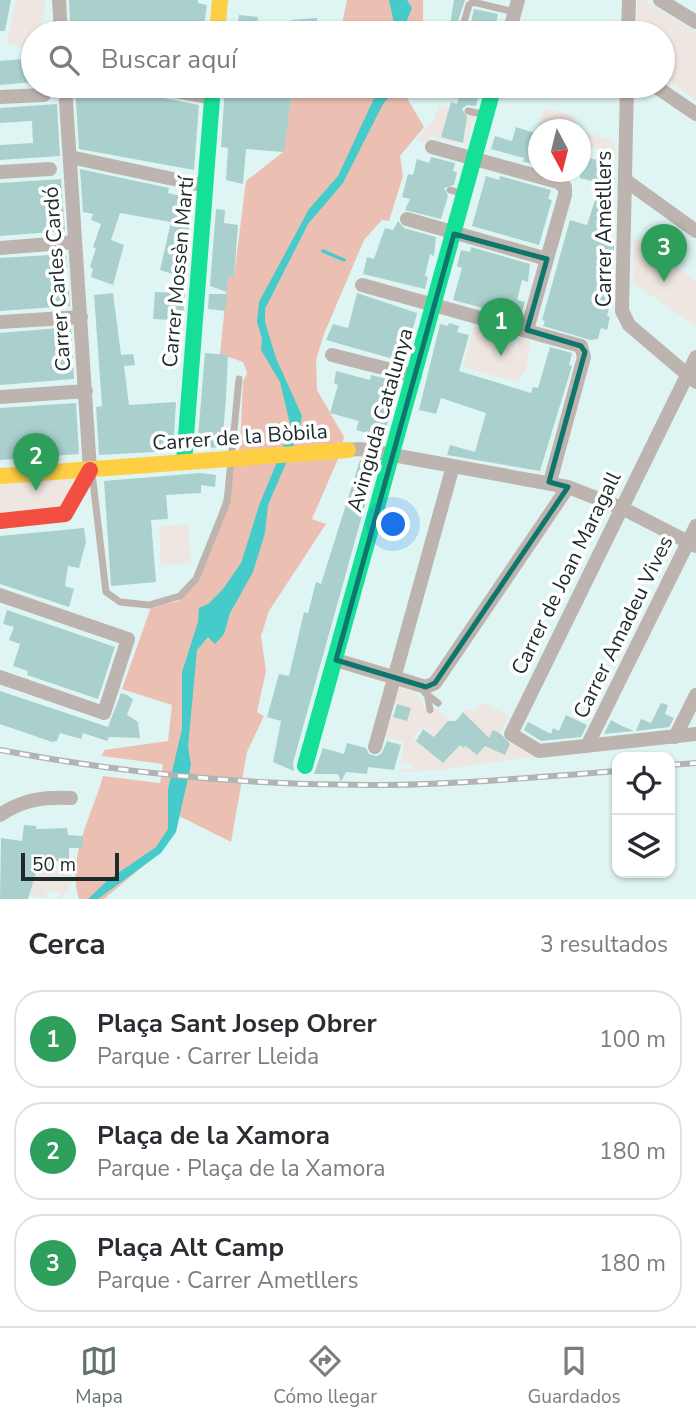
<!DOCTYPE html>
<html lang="es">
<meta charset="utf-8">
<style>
body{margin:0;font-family:"Nunito Sans",sans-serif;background:#f2f2f3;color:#2b2b33}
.controls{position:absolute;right:21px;bottom:21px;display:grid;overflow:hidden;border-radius:14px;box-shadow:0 2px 5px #0004}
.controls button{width:63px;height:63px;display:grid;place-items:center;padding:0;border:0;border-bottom:2px solid #e1e1e2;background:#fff;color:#2b2b33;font:35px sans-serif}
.compass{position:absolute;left:528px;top:119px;width:63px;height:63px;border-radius:50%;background:#fff;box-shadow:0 2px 5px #0004;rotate:173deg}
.scale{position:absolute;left:21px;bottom:18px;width:98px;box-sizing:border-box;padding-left:7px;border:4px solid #1d2b2b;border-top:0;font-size:19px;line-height:24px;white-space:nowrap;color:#1d2b2b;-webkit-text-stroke:5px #fff;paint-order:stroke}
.you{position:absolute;left:394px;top:525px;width:24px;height:24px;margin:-18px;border:5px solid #fff;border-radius:50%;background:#1a73e8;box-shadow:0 0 0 10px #1a73e833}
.badge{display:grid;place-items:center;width:46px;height:46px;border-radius:50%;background:#617271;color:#fff;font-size:23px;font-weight:700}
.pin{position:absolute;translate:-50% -58px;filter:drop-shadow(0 2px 4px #0008)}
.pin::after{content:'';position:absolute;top:37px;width:24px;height:21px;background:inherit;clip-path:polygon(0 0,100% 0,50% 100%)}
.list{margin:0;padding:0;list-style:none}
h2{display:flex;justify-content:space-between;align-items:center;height:91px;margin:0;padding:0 28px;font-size:30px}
h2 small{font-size:23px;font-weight:400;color:#7c7c81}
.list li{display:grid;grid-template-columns:46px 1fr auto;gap:21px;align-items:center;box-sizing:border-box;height:98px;margin:0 14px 14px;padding:0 14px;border:2px solid #e1e1e2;border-radius:28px}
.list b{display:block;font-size:26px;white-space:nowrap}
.list p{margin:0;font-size:23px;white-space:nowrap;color:#7c7c81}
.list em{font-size:23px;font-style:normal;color:#7c7c81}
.icon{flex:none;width:38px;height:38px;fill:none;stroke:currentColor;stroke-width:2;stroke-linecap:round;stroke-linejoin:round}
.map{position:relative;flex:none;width:696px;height:899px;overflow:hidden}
.search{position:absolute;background:#fff;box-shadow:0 2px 5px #0004;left:21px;right:21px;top:21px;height:77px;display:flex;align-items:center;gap:18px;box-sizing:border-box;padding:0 24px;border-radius:38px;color:#7c7c81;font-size:26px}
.sheet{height:427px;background:#fff}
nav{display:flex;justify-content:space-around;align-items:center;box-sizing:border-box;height:98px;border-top:2px solid #e1e1e2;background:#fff;font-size:19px;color:#7c7c81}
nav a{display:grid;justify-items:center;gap:4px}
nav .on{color:#617271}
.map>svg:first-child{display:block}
.green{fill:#eee6e0}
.forest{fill:#ebc0b2}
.water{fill:#45cbc9}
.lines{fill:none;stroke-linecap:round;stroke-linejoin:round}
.stream{stroke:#45cbc9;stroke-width:3.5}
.building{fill:#aad0ce}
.lane{stroke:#beb4af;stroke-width:7}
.street{stroke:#beb4af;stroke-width:14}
.fast{stroke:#16e098;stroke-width:16}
.slow{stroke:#ffcf43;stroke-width:16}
.jam{stroke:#f24e42;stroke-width:16}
.rail-casing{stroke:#b0b4b2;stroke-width:6}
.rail{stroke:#fff;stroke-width:3.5;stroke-dasharray:10;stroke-linecap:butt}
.marked{fill:none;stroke:#0f766e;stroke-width:5;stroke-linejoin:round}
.labels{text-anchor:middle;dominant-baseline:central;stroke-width:7;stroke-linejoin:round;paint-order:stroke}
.street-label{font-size:21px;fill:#1d2b2b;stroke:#fff}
</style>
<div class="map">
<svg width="696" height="899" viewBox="0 0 696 899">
<rect width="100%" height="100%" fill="#dff5f3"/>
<path class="green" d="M16,0H46L41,26L49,28L48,33H33V49L7,44Z
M637,0H644L696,32V100L663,77V33H637Z
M439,105L474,115L466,146L463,145L467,129L445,123L458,144L430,136L428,143L417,140L433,121Z
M544,108L575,116L573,129L539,126Z
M581,131L615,141V155L581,143Z
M634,237L696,281V326L633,283Z
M475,326L504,333L503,339L517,348L520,337L529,340L530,350L525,371L517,382L463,367Z
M73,478L68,504L0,517V480Z
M188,524L191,563L161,565L159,526Z
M399,687L416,693L427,712L434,707L451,721L440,741L423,726L413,738L443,763L460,745L464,748L472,739L471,719L463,712L467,708L474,712L482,702L509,716L500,734L493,730L489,739L499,736L539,756L438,770L402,772L401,769H411V763H401L404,742L385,737L391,717L407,720L410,708L394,703Z
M36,865L75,877L61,899H58L61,894L48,890L45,898L48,899L24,894Z"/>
<path class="forest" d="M347,0H423V33H340Z
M300,86H400L424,127L400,156L403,176L389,221L382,220L364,240L324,334L316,360L317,390L344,437L338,459L312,519L326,524L269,611L261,636L266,671L257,712L264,716L247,752L231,842L175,814L160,852L104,899H79C66,858 92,816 103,776L160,783L163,764L102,756L104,750L168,741L172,705L122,689L151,607L178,601L198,581L240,446L243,382L247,373L243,362L220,354L228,276H234L246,181L283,152L292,90Z"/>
<path class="water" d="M389,0H407L412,8L405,25L411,33H400L395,28Z
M393,92L383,104L343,183L308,224L265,309V322L276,358L302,416L298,435L268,505L265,533L253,572L230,613L224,634L215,644L208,637L197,650L188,747L191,765L176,832L161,853L98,899H88L108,880L156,847L168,829V789L182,729V672L198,622L199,608L208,604L223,589L241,563L260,503L291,428L280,382L261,350L262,339L257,322L259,302L309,209L338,176L376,94Z"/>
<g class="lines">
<path class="stream" d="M323,251L344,260"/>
</g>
<path class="building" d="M0,0H11L5,31H0Z
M69,0H198V3L207,5L204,26L188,23L186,28L178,27V33H131L70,23Z
M454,0H465L456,27L450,25Z
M474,9L498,14L494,33H476L478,24L471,22Z
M239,15L258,17L257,31L236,33Z
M317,18L318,33H291V20Z
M33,58V82L0,85V61Z
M75,86H124L148,95L199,105L194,170L79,149Z
M225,86L292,90L284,152L246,149L243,184L226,180L228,148L221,147Z
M462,86H481L476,106L467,105L462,109L467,117L463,143L441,137L451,102L457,104Z
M57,104L60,156L0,160V145L33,143L32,121L0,123V108Z
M516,127L538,134V164L523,162L524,158L491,149L495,136L512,141Z
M580,156L615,164L612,174L615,179L608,201L614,203L612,222L606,244L614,246L610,288L613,290L607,316L610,317L607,330L601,328L598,339L590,340L543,326L545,321L542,320L570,220L587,225L595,200L599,183L580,178Z
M431,157L455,163L453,171L457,172L454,185L444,188L448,196L441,219L405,210L410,199L402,197L408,174L413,175L417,159L429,163Z
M80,169L169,188L168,193L191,198L186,278L160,270L171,222L120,213L111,240L124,245L113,285L91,277L93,269L90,267L96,248L93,247L101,224L91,220L93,214L83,212Z
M486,176L499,180L500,176L551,190L548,199L552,200L539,245L472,226Z
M61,179L65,231L0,236V183Z
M216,209L225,210L224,223L238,225L234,277L228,276L227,292L210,286Z
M398,221L404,228L436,237L434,256L430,254L425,276L428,277L425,289L363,274L367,257L374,259L385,228L393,230Z
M471,247L530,264L528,282L522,280L517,300L525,302L520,318L453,300L462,268L457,266L461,250L470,252Z
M66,254L67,268L60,269L61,291H69L70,306L0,311V258Z
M155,292L185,293L182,330L170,329V320L153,319Z
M113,293L121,355L133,354L135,365L124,366L129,405L176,402L173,451L99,455L96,407L102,406L94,295Z
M357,293L417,313L404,362L326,340L333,324L348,328Z
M209,294H227L225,311L208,309Z
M449,323L459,326L457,332L469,335L459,371L531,393L533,387L538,388L550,347L572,353L569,365L572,366L540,471L447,455L450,445L475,452L486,413L441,398L436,414L419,410L440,324L448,326Z
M71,327L74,379L0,385V333Z
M205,353L228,355L226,397L222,447L197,449Z
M336,371L370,380L371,375L396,381L393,391L396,392L386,428L380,436L356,430L359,421L330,413L338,385L334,383Z
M76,403L79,454L0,460V408Z
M360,460L377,462L293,763L294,771L273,762L281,721L267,717L279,674L289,676L304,612L308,613L316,582L321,584Z
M200,473L216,475L215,487L201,485V493L166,495L168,519L151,520L156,582L111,586L104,481Z
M84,528L86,542L79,568L68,566L65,586L74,589L69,607L0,584V536Z
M7,610L115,647L98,699L27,675L28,671L13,666L20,644L9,640L14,627L3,624Z
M0,691L108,727L121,693L127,695L133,699L127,715L138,722L140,738L109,737L107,741L83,733L81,739L60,733L57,741L52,742L0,724Z
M661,703L668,705L665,714L674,718L669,727L636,731L641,719L651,723Z
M397,704L411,708L407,721L393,717Z
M463,712L489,738L493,730L501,734L510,744L505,755L485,746L477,755L466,746L463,748L460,745L443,763L416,741L423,729L434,737L448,721H456Z
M566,715L587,725L581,737L541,741L524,730L528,722L551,734L553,728L559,731Z
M611,720L622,726L634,731L604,734Z
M387,741L401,745L394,770L368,767L367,774L346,772L341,782L338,774H314L323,748L344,754L347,743L366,748L369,754L377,756L382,753Z
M24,825L36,826V829L67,828L68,835L83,836V848H69V861H50V869L38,866L28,899H0L1,838L22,841Z"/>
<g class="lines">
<path class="lane" d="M461,33L469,5L473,2L515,12
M468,111L485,115
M450,190L464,194
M92,473L106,592L120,602L149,605L180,596L196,579L227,502L239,379
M426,687L430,710
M425,693L438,703"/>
<path class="street" d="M59,0L61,33
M660,0L696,22
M509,33L518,0
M628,33L629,0
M65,86L90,470
M150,86L212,98
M627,86L622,311L629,325L696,382
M655,86L696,114
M0,97L44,95
M432,147L558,182L565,187V195L527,330
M70,157L206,186
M0,172L50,169
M625,180L696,231
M407,219L547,259
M0,248L75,242
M362,285L581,346L584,357L550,482
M0,322L81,317
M332,355L415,376
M696,357L511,734L539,751L696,734
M0,397L86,391
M348,450L360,449L568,487L622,508L696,546
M0,595L128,639L104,713L0,677
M336,660L426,687L435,683L568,487
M675,737L696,695
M587,746L696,526
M375,747L453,466
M0,815C23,799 44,797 71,798"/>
<path class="fast" d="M184,462L213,86
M305,766L494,86"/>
<path class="slow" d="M217,33L220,0
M0,476L348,450"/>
<path class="jam" d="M0,521L65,514L90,470"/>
<defs>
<path id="rail" d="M0,750C126,774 256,786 385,785C462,784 540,777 617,771
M670,765L696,763"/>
</defs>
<use href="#rail" class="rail-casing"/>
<use href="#rail" class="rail"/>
</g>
<path class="marked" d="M454,234L547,259L527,330L581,346L585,352L549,482L568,487L435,683L426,687L336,660Z"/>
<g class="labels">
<g class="street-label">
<text transform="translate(604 229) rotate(-90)">Carrer Ametllers</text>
<text transform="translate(178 272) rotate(-85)">Carrer Mossèn Martí</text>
<text transform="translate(57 279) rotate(-94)">Carrer Carles Cardó</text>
<text transform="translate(380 420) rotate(-74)">Avinguda Catalunya</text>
<text transform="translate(240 437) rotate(-4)">Carrer de la Bòbila</text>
<text transform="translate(566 573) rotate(-64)">Carrer de Joan Maragall</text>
<text transform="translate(623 627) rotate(-64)">Carrer Amadeu Vives</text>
</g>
</g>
</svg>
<div class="controls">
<button><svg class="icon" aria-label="locate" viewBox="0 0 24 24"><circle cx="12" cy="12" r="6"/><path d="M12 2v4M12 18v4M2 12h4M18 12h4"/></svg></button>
<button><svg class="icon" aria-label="layers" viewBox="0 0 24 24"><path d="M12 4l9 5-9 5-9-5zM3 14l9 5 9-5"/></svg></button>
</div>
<svg class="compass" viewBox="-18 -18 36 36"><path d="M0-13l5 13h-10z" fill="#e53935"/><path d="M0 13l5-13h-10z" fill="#7c7c81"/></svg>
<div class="scale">50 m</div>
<div class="you"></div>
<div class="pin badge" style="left:501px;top:356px;background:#2e9e5b">1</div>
<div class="pin badge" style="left:36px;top:491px;background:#2e9e5b">2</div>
<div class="pin badge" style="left:664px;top:282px;background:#2e9e5b">3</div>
<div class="search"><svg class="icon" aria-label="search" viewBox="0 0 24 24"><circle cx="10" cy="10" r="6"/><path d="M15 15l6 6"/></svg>Buscar aquí</div>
</div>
<section class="sheet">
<h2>Cerca<small>3 resultados</small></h2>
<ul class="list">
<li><span class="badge" style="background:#2e9e5b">1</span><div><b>Plaça Sant Josep Obrer</b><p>Parque · Carrer Lleida</p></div><em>100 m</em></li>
<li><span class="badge" style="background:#2e9e5b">2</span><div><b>Plaça de la Xamora</b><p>Parque · Plaça de la Xamora</p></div><em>180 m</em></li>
<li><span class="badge" style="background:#2e9e5b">3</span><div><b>Plaça Alt Camp</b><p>Parque · Carrer Ametllers</p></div><em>180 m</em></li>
</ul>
</section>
<nav>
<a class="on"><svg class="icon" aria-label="map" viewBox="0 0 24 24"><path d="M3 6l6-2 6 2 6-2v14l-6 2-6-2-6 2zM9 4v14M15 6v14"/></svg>Mapa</a>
<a><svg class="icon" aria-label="directions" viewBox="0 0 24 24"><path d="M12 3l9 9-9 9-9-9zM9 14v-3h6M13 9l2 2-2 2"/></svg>Cómo llegar</a>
<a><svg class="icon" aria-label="saved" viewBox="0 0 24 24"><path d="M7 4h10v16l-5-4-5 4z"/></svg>Guardados</a>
</nav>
